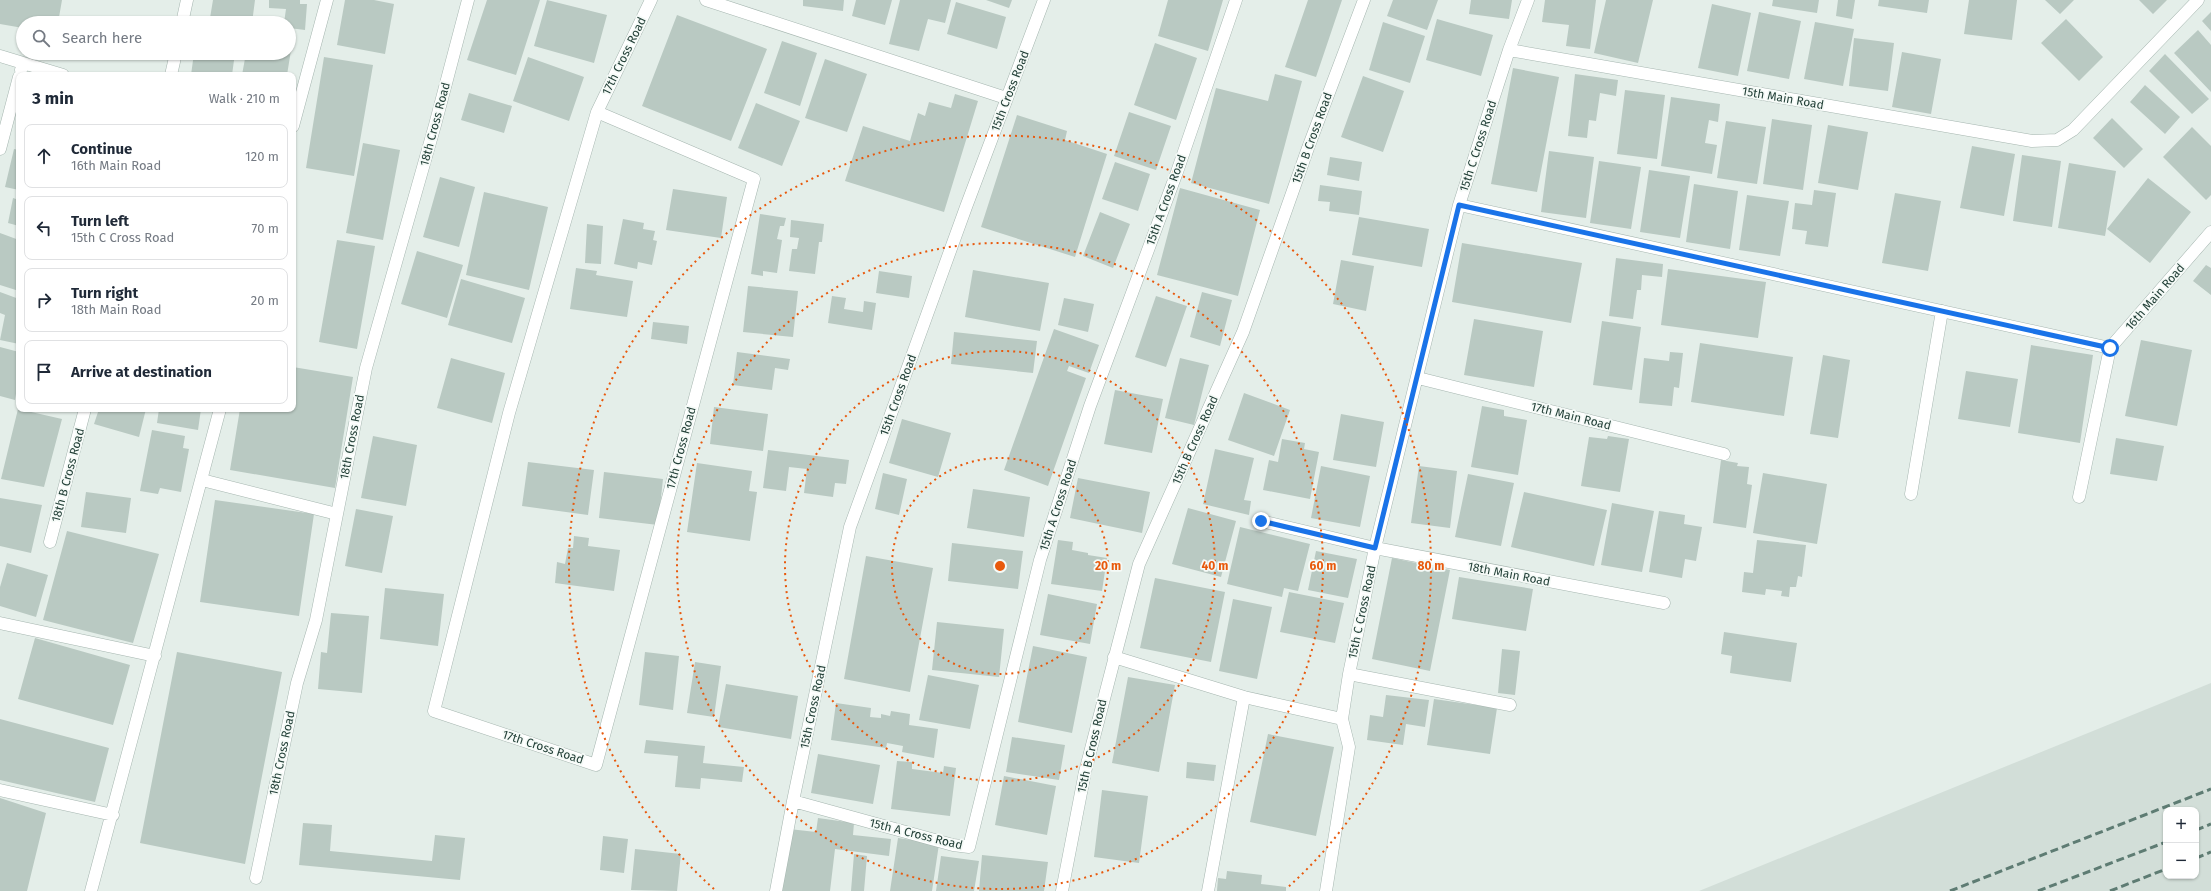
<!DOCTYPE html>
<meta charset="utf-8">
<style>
body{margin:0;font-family:"Fira Sans",sans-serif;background:#f2f2f3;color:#1f2937}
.controls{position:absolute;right:12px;bottom:12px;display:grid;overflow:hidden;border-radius:8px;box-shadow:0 1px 3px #0004}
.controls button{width:36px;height:36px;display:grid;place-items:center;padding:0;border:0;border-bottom:1px solid #e0e1e3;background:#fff;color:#1f2937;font:20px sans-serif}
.stop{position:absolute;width:12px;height:12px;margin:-9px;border:3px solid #1a73e8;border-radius:50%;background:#fff}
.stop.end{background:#1a73e8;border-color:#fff;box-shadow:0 1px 4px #0008}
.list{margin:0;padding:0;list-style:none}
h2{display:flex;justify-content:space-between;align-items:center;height:52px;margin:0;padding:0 16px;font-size:17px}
h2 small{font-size:13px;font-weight:400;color:#747a83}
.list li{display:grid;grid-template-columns:26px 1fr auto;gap:12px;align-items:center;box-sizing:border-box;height:64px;margin:0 8px 8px;padding:0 8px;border:1px solid #e0e1e3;border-radius:8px}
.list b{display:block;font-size:15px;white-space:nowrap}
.list p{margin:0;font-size:13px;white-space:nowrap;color:#747a83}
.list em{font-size:13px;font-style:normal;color:#747a83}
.icon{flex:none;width:22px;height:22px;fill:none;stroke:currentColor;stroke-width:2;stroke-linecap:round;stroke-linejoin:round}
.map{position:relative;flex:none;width:2211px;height:891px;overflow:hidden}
.search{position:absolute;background:#fff;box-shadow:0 1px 3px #0004;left:16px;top:16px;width:280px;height:44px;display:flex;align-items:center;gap:10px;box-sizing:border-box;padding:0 14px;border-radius:22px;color:#747a83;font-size:15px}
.panel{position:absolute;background:#fff;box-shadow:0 1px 3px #0004;left:16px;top:72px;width:280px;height:340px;border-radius:8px}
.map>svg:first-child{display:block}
.built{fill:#d2ded8;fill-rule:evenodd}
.building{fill:#b9c9c2}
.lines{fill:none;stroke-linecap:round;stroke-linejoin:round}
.minor-casing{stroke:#a6b6b0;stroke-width:13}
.minor{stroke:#fff;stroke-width:12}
.rail{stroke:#5e7c73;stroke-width:3;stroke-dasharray:8 4;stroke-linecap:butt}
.route{stroke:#1a73e8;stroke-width:5}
.ring{fill:none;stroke:#e8590c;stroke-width:2;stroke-dasharray:2 4}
.labels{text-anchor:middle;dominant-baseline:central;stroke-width:3.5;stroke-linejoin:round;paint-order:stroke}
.street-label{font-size:12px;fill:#234038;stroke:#f5faf7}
.centre{fill:#e8590c;stroke:#f5faf7;stroke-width:2}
.ring-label{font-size:12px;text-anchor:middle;font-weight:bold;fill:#e8590c;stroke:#f5faf7;stroke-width:3.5;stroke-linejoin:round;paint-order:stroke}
</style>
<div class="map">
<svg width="2211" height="891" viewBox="0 0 2211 891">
<rect width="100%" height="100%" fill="#e4eee9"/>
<path class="built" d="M2211,683V891H1699ZM2166,810H2196V876H2166Z"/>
<path class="building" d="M0,0H62L58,23H23V28L0,24Z
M213,0H255L252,23L210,18Z
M269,0H300V4H307L305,30L289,28V23H284L286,9L269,8Z
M345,0H374L394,4L385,54L337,45Z
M487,0H540L516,75L467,60Z
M547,0L607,15L594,63L534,46Z
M803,0H844L843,11L803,6Z
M856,0H892L885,25L852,16Z
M900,0H951L945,23L928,19L919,51L889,44Z
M986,0H1012L1009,8Z
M1168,0H1223L1208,51L1158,36Z
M1308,0H1342L1316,77L1285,67Z
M1393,0H1438L1427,30L1387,16Z
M1471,0H1512L1509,19L1469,14Z
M1545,0H1596L1590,49L1566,46L1569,25L1542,22Z
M1606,0H1653L1638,63L1594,53Z
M1773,0H1819L1817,13L1772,6Z
M1838,0H1855L1852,19L1836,16Z
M1879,0H1929L1927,13L1878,6Z
M1969,0H2017L2012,40L1964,34Z
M2045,0H2074L2060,14Z
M2139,0H2167L2153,14Z
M956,2L1006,17L997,49L947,34Z
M1712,4L1751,13L1738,76L1698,68Z
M1759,12L1801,21L1789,79L1747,71Z
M2211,12V31L2202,21Z
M677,15L767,49L731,141L642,106Z
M1437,19L1493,35L1481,76L1426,60Z
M2066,19L2103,57L2079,81L2041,43Z
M1383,22L1425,36L1410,83L1369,70Z
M1815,22L1854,29L1843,86L1804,79Z
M2198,30L2211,45V92L2174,53Z
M1854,38L1894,43L1888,91L1849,86Z
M782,41L817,53L800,106L764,93Z
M289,43L292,44L287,75H242L246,53H289Z
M1155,43L1197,58L1176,120L1134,105Z
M1902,52L1941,59L1931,114L1892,107Z
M194,53H235L232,75H191Z
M2165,54L2209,99L2192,114L2149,71Z
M324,57L373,65L354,176L306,168Z
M528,57L584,77L569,121L513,101Z
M825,59L867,74L847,132L805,118Z
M1513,68L1559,77L1537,192L1491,184Z
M1275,74L1302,81L1269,204L1191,183L1216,88L1268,101Z
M1575,74L1618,80L1616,96L1600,93L1596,121L1589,120L1587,138L1568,136Z
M1363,76L1404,91L1383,152L1341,137Z
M2145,85L2180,117L2165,134L2130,102Z
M1625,90L1665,95L1657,159L1617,154Z
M469,93L512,106L504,133L461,120Z
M955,94L978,101L944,212L845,181L863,126L910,141L918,113L925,116L929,102L951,108Z
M1671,97L1720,104L1718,122L1709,120L1705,143L1717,145L1712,174L1661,166Z
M756,103L800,121L782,166L738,148Z
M1129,112L1171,126L1156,170L1114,156Z
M1017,115L1067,131L1065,140L1107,154L1075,257L981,227Z
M2112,118L2143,149L2124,168L2093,138Z
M1772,119L1812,125L1803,190L1763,184Z
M1726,121L1766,127L1757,184L1717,178Z
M1828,125L1868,132L1858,190L1818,183Z
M2192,127L2211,146V195L2206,200L2163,157Z
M363,143L400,150L383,240L346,233Z
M1972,146L2015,154L2004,216L1960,208Z
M14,149L19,150V190L5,187Z
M1549,151L1594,157L1586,218L1541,212Z
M2022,155L2061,161L2052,227L2013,221Z
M1330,157L1362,162L1359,181L1327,175Z
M1599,161L1641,167L1631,229L1590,223Z
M1115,162L1150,174L1138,211L1102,199Z
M2069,163L2116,171L2105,236L2058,228Z
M1649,170L1690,176L1680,238L1640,232Z
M440,177L475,187L459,247L423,237Z
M2148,178L2191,212L2150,263L2107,229Z
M1694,184L1738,191L1730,249L1686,242Z
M1320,185L1362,191L1359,215L1329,211L1330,202L1318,201Z
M1180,188L1260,210L1238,296L1157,275Z
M673,189L727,197L721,238L666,230Z
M1814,190L1836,193L1828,247L1805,244L1807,231L1792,229L1795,203L1812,205Z
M484,192L548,207L529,290L466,275Z
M1895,193L1941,201L1928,271L1882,263Z
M1747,195L1789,201L1780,256L1739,250Z
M13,198L19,200V226L8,223Z
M1100,212L1130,224L1113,268L1083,256Z
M760,214L786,218L784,226H780L777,239L782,240L777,273L763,271V276L751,274Z
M1359,217L1429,229L1422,267L1352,255Z
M623,219L644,223L643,229L655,231L653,240L657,241L652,265L638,262L637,269L614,264Z
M791,220L824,224L822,242H819L815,274L789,271L792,249H797L799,238L790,237Z
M587,224L603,226L601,264L585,263Z
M0,233L19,240V291L0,285Z
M337,240L375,246L357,349L319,342Z
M1462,243L1582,263L1571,323L1452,302Z
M417,251L463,265L447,318L401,304Z
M1616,258L1663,264L1662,277L1642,275L1641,290H1637L1633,319L1609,316Z
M1341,260L1374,266L1366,311L1333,304Z
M2206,265L2211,268V295L2193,281Z
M576,268L597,271L596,275L633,281L627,317L570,309Z
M1668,269L1766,282L1758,338L1661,325Z
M973,270L1049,283L1040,331L965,317Z
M879,271L912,276L909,298L876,293Z
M461,279L525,298L512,343L448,325Z
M748,286L798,291L793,337L743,332Z
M0,292L19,299V344L0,340L5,315L0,313Z
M1202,292L1232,300L1220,346L1190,337Z
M832,296L846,298L844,309L863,312L864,301L876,303L872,330L828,323Z
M1156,296L1187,306L1166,367L1135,357Z
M1064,298L1094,304L1088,332L1058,325Z
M1474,319L1543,331L1534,387L1464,375Z
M1602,321L1641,327L1632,390L1593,385Z
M653,322L689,326L687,344L651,339Z
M1054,329L1099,345L1089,373L1069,366L1067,371L1086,378L1048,486L1004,470Z
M954,332L1037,341L1033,373L951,364Z
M2141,340L2192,350L2177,426L2125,416Z
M1700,343L1793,357L1784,416L1691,402Z
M2031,345L2093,355L2080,443L2018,433Z
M0,347L19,352V375L15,400L0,396Z
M737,352L790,359L788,370L775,368L772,390L733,385Z
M1670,352L1683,353L1679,388L1674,387L1672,406L1639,403L1644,358L1669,361Z
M1823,355L1850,360L1838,438L1810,434Z
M451,358L505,373L492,423L437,408Z
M1180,358L1209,365L1194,425L1165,418Z
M293,367L353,377L335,488L230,470L240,409H293Z
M1966,371L2018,379L2010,427L1958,419Z
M1115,390L1163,399L1152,453L1104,444Z
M1244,393L1290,410L1274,456L1228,440Z
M1482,406L1504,410V416L1527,420L1518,475L1471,467Z
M714,407L768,414L763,451L710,444Z
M18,409L62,419L44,487L1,479Z
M99,409H146L139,437L94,424Z
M159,409H201L198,430L157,423Z
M1341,414L1384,422L1376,467L1333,460Z
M902,419L951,433L938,477L889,463Z
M152,430L185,436L183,448L189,449L181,492L160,488L158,494L140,491Z
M373,436L417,445L406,506L361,498Z
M1608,436L1629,439L1620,492L1581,486L1589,437L1607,439Z
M2116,438L2164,446L2157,481L2110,474Z
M1282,439L1305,443L1304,449L1319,452L1310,499L1263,490L1269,460L1278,462Z
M1215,449L1254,458L1244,500L1251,501L1249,515L1203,504Z
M768,450L849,460L846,484L835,483L833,497L804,493L807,469L789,467L786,491L763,488Z
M1721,460L1738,463L1737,466L1749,467L1747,484L1752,485L1746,528L1713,523Z
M528,462L594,470L588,515L522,506Z
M697,463L752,471L749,491L757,492L750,541L687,532Z
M1321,466L1370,476L1360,527L1311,518Z
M1419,466L1457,471L1450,528L1411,523Z
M604,472L663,479L658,525L599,518Z
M883,473L907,479L899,515L875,509Z
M1763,473L1827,484L1817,544L1753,533Z
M1468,474L1514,483L1501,546L1455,537Z
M1078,478L1150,492L1142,533L1070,518Z
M973,489L1030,497L1024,537L967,528Z
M86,492L131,498L126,533L81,527Z
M1524,492L1607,510L1594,566L1511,547Z
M0,498L42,505L31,553L0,546Z
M215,500L314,514L299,616L200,602Z
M1612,503L1654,511L1642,572L1601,565Z
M1188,508L1236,521L1221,577L1172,564Z
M356,509L393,516L382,573L345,566Z
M1659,511L1685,515L1684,524L1702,527L1696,561L1685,559L1682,578L1649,572Z
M1240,527L1310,544L1298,591L1284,588L1282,597L1227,584Z
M67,531L159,554L133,643L43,620Z
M574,536L589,538L588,546L620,550L614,591L555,583L557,562L565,564L568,548H573Z
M1058,540L1073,542L1072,550L1088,553V555L1107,558L1102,591L1051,584Z
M1757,540L1806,545L1802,577L1798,576L1796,587H1790L1789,597L1781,596L1782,591L1766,589L1765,595L1742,592L1744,572L1753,573Z
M952,543L1023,551L1018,589L948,581Z
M1316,551L1357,559L1348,598L1308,590Z
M866,556L933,568L910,692L844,679Z
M1392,558L1450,570L1430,671L1372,659Z
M7,563L48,575L36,617L0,606V587Z
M1459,577L1533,589L1526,631L1452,619Z
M1155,578L1225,592L1211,662L1140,648Z
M385,588L444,594L438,646L380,639Z
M1289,592L1344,603L1335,643L1280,632Z
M1048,594L1097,604L1090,644L1040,635Z
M1233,599L1272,607L1257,679L1219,671Z
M331,613L369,616L362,693L318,689L321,652L327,653Z
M937,622L1004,629L999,677L932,670Z
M1724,632L1797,643L1791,682L1730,673L1732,656L1721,654Z
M35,638L130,665L113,725L18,699Z
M1033,646L1087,657L1072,733L1018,722Z
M1502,649L1520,651L1515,695L1498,693Z
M177,652L282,672L245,864L140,843Z
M645,652L679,656L673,710L639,705Z
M695,662L721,666L714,717L687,713Z
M928,675L979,685L970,729L919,720Z
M1128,677L1175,685L1159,772L1112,763Z
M726,684L798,696L791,739L718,727Z
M1386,695L1429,700L1425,727L1406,724L1403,745L1367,740L1370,715L1383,717Z
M1434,699L1497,708L1490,754L1427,745Z
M836,703L871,708L870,717L881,718V714L890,716L891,711L910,714L909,725L938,729L934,758L902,752L903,746L887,743L886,748L831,740Z
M0,719L109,748L95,802L0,780Z
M1268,734L1334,747L1316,836L1250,822Z
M1012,737L1065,745L1059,780L1006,772Z
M646,740L705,746L703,763L744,767L742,782L701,778L700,789L675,787L678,756L644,753Z
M818,754L880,765L873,804L811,793Z
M897,761L912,762V769L943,773L944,766L956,768L950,816L891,809Z
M1187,762L1216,765L1214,781L1186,778Z
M1004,776L1056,786L1047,835L995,825Z
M1102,790L1148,796L1139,863L1094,857Z
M0,798L46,813L27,891H0Z
M818,818L854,823L853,835L891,839L889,856L835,849L830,891H781L789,829L816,832Z
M303,823L332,825L330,851L432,861L435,835L465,838L460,880L299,865Z
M603,836L628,839L624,873L600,870Z
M898,838L939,844L932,891H890Z
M635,849L681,854L677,891L631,890Z
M854,854L867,856L864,891H851Z
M982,855L1048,862L1044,891H979Z
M941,856L979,861L974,891H936Z
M1227,871L1262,875L1261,884L1286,887V891H1217L1218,878L1226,879Z"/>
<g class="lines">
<defs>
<path id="minor" d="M706,0L1006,98
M182,23L187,0
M1509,50L2032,141L2057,140L2073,130L2198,0
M0,56L23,63L21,70
M23,63L63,75
M171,75L176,53
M597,112L754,179L596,765L434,711L509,413L597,112L651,0
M293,126L327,0
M0,149L19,77
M1459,205L2110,348L2211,232
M1418,378L1724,454
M202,480L337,514
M1911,494L1942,311
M2079,497L2110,348
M1261,521L1375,548L1664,603
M50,542L85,409
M0,623L155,656
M1114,657L1244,697L1342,719L1349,674L1375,548L1459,205L1509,50L1528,0
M1349,674L1510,705
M0,790L113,815
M793,801L953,845L969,847L1040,560L1090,406L1177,172L1236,0
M256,878L297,683L316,620L366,368L435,125L468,0
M91,891L220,409
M776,891L793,801L850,527L966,207L1044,0
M1062,891L1085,772L1139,564L1243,332L1308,148L1364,0
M1208,891L1244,697
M1326,891L1349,747L1342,719"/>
</defs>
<use href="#minor" class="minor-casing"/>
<use href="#minor" class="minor"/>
<path class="rail" d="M2196,830L2211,824
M2196,858L2211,852
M1950,891L2211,789
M2038,891L2166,842
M2110,891L2166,869"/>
</g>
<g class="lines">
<path class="route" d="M1261,521L1375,548L1459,205L2110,348"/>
</g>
<g class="ring">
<circle cx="1000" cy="566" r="108"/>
<circle cx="1000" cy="566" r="215"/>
<circle cx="1000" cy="566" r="323"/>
<path d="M714 889A431 431 0 1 1 1286 889"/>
</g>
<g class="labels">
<g class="street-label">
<text transform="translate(624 56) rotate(-64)">17th Cross Road</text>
<text transform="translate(1010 91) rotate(-69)">15th Cross Road</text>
<text transform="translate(1783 98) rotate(10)">15th Main Road</text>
<text transform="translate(435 124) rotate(-75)">18th Cross Road</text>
<text transform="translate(1312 138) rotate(-70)">15th B Cross Road</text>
<text transform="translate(1478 146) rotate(-72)">15th C Cross Road</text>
<text transform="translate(1166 200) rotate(-70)">15th A Cross Road</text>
<text transform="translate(2155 297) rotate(-49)">16th Main Road</text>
<text transform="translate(898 395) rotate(-70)">15th Cross Road</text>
<text transform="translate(1571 416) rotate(14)">17th Main Road</text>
<text transform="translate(352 437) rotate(-79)">18th Cross Road</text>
<text transform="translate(1195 440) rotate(-66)">15th B Cross Road</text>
<text transform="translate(681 448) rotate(-75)">17th Cross Road</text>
<text transform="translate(68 475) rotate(-75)">18th B Cross Road</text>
<text transform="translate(1058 505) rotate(-72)">15th A Cross Road</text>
<text transform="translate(1509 574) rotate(11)">18th Main Road</text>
<text transform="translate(1362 612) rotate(-78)">15th C Cross Road</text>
<text transform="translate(813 707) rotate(-78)">15th Cross Road</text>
<text transform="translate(1092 746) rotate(-77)">15th B Cross Road</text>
<text transform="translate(543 747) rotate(18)">17th Cross Road</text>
<text transform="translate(282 753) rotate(-78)">18th Cross Road</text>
<text transform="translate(916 834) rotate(14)">15th A Cross Road</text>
</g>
</g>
<circle cx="1000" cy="566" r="6" class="centre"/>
<g class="ring-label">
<text x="1108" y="570">20 m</text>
<text x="1215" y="570">40 m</text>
<text x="1323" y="570">60 m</text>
<text x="1431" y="570">80 m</text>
</g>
</svg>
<div class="controls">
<button>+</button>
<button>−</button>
</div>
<div class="stop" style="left:2110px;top:348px"></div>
<div class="stop end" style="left:1261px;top:521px"></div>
<div class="search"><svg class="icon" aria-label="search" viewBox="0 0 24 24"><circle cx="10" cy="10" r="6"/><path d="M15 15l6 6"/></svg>Search here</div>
<section class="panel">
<h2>3 min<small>Walk · 210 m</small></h2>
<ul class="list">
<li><svg class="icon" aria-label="ahead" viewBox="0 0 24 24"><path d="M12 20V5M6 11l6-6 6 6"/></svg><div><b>Continue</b><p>16th Main Road</p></div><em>120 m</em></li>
<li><svg class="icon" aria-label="left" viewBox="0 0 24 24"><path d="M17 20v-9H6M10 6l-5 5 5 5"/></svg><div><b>Turn left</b><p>15th C Cross Road</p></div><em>70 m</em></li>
<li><svg class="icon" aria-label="right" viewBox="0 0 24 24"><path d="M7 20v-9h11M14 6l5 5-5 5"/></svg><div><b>Turn right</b><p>18th Main Road</p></div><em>20 m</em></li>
<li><svg class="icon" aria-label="arrive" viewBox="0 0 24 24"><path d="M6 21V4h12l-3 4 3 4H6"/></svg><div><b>Arrive at destination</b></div></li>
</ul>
</section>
</div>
